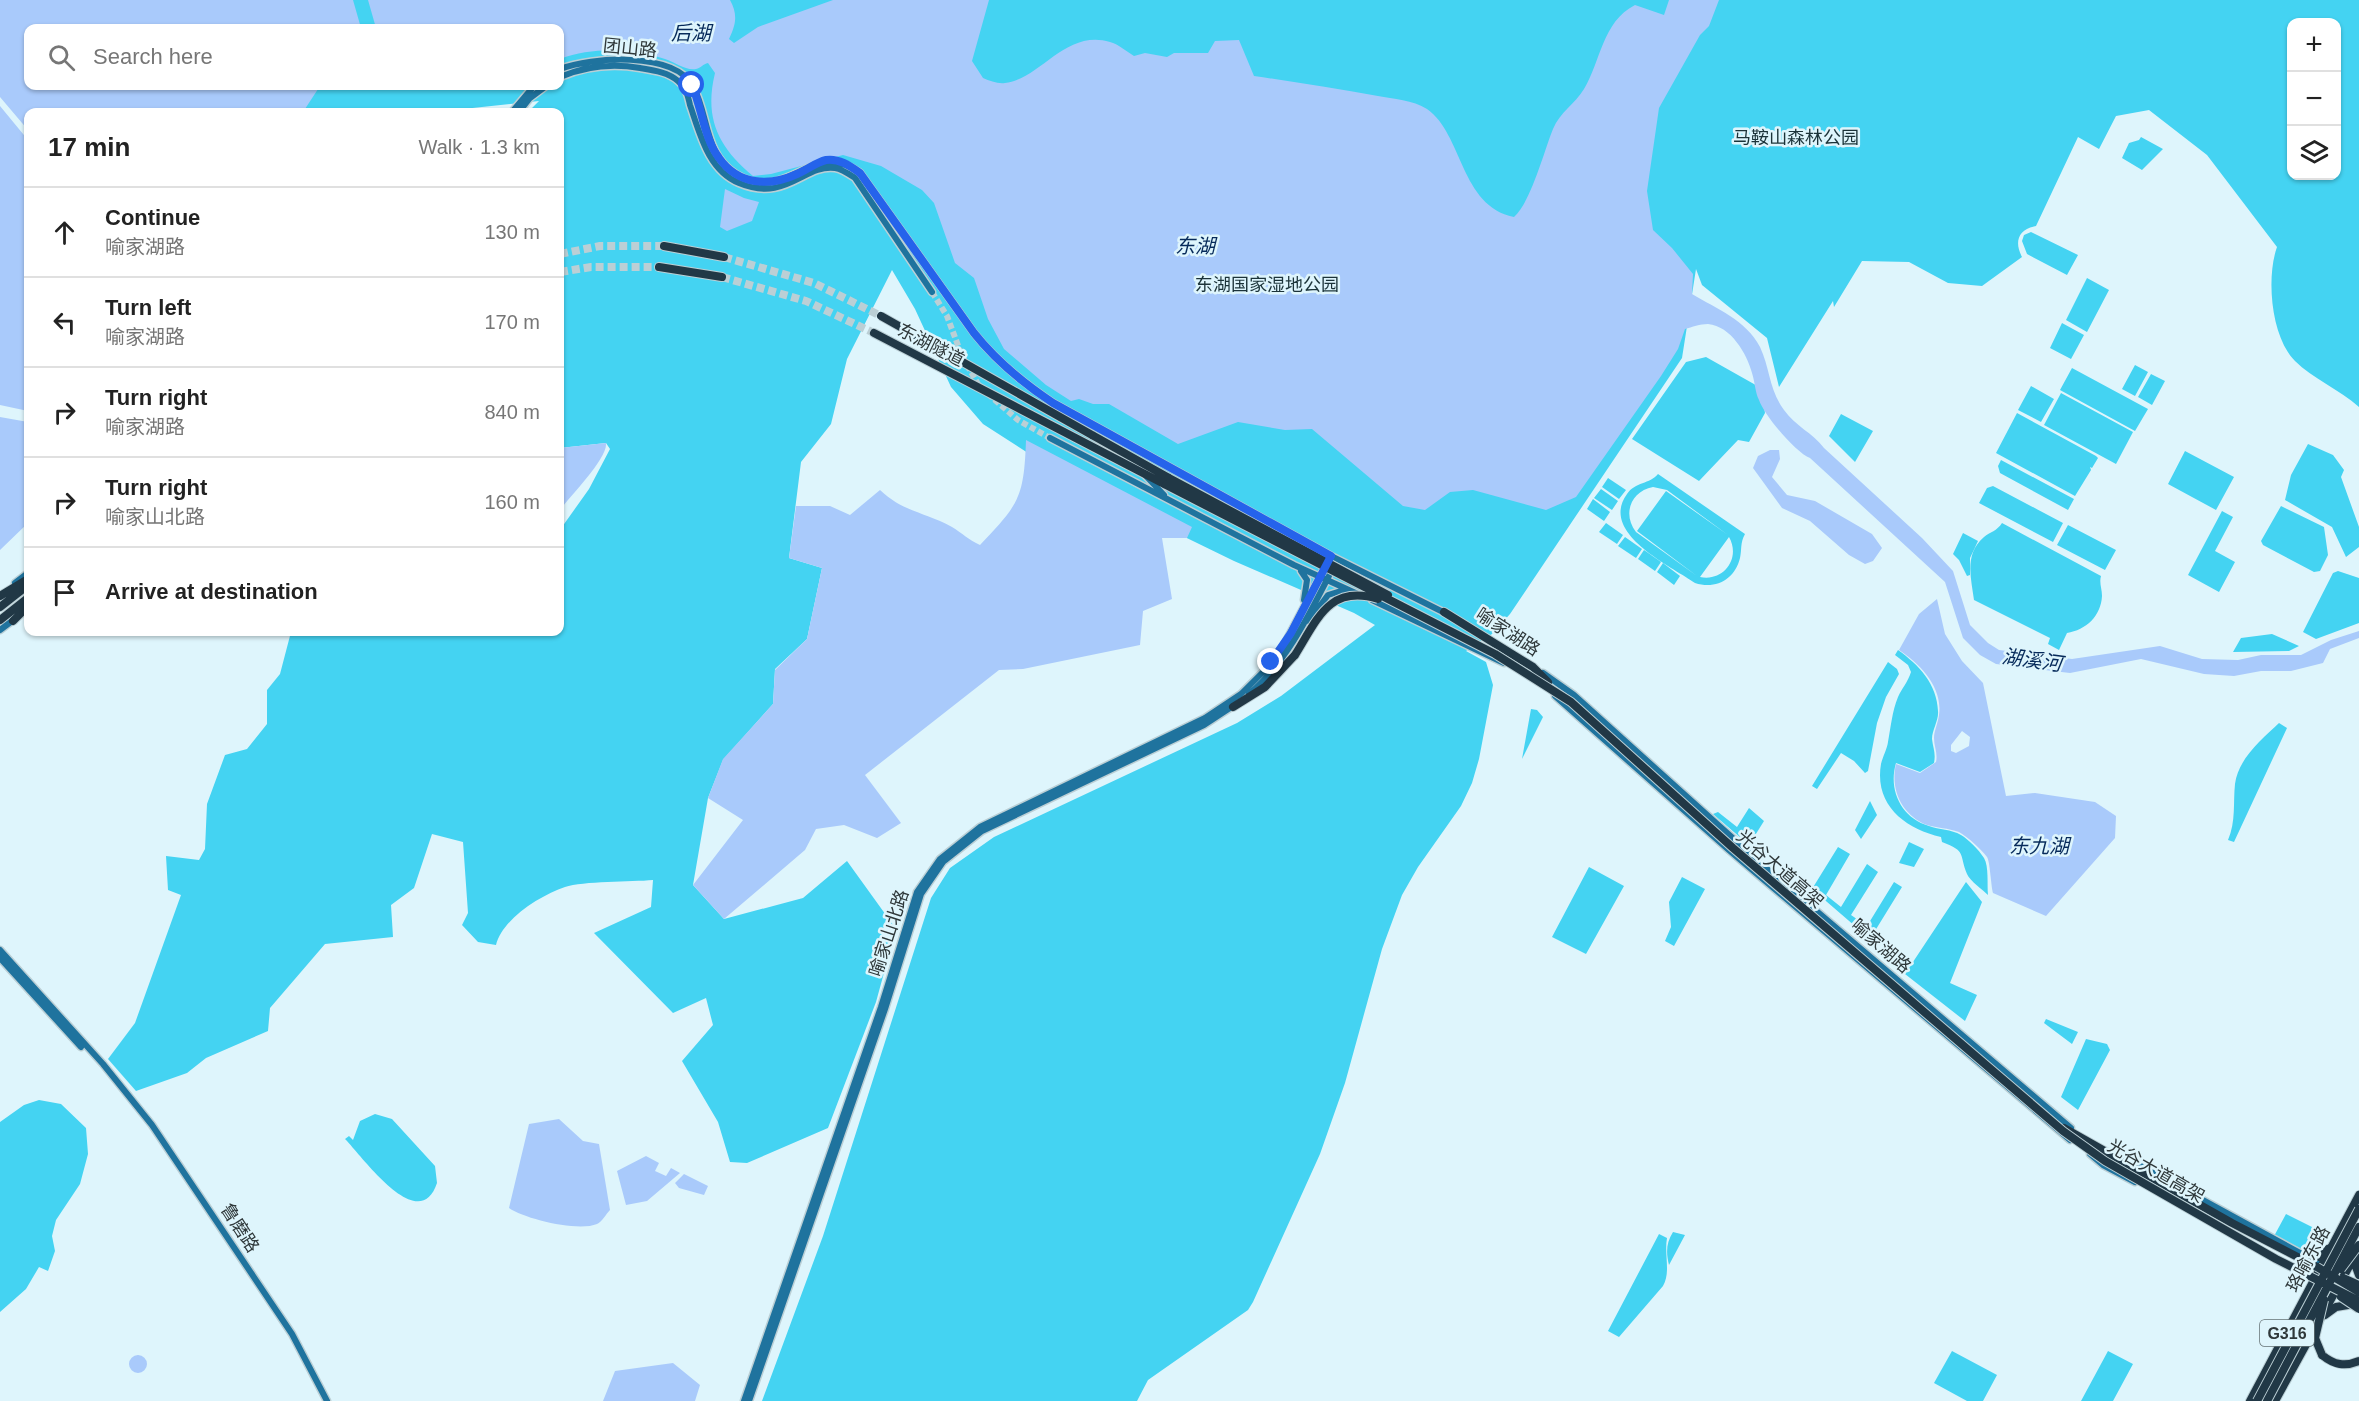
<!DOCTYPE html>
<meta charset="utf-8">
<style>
body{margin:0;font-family:Arial,"Noto Sans SC",sans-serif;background:#f2f2f2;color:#222}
.controls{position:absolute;right:18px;top:18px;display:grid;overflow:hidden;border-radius:12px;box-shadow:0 2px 4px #0004}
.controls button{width:54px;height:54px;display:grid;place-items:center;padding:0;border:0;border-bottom:2px solid #e0e0e0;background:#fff;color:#222;font:30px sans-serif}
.stop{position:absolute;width:18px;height:18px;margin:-14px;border:4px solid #2563eb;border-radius:50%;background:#fff}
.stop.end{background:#2563eb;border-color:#fff;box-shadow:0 2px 6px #0008}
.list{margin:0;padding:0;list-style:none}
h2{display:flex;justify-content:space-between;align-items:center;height:78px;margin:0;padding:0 24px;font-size:26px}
h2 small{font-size:20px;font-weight:400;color:#767676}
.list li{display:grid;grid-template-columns:39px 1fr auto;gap:18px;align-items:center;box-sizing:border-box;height:90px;padding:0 24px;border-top:2px solid #e0e0e0}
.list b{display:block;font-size:22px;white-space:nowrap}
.list p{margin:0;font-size:20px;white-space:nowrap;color:#767676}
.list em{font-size:20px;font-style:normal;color:#767676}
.icon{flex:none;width:33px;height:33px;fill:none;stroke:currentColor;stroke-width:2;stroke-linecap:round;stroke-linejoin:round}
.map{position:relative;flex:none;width:2359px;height:1401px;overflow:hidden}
.search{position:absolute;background:#fff;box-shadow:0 2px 4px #0004;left:24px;top:24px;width:540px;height:66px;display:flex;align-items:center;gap:15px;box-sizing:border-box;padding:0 21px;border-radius:12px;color:#767676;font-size:22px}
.panel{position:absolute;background:#fff;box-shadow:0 2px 4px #0004;left:24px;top:108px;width:540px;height:528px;border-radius:12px}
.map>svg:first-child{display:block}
.green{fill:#44d3f2;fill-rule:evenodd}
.water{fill:#a9cafb;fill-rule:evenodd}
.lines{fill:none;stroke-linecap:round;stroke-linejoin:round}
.secondary-tunnel{stroke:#bbcfd5;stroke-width:6;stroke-dasharray:6 3;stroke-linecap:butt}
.highway-tunnel{stroke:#bbcfd5;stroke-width:8;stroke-dasharray:8 4;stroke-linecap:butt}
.secondary-casing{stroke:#bbcfd5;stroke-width:9}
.highway-casing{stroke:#bbcfd5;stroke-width:10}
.secondary{stroke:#1f739e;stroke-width:6}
.highway{stroke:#213846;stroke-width:8}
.highway-bridge-casing{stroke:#bbcfd5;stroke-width:10;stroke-linecap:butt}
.highway-bridge{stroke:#213846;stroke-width:8}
.route{stroke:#2563eb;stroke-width:8}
.labels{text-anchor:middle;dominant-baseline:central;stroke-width:5;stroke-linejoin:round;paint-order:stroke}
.shield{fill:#def5fc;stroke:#647174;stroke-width:1.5}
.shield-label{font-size:16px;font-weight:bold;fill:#2f383a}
.street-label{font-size:18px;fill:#2f383a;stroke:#def5fc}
.park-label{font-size:18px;fill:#1b3339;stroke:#def5fc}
.water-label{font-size:20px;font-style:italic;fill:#062a5a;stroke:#def5fc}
</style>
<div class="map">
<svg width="2359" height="1401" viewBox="0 0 2359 1401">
<rect width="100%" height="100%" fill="#def5fc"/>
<path class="green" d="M0,0H2359V407C2340,390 2312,378 2295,361C2271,337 2266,278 2277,247L2207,155L2149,110L2116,116L2099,149L2078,137L2036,226C2018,229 2014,242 2022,257L1982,286L1948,283L1909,262L1862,261L1834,307L1833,301L1779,387L1767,338L1702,285L1696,269L1682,358L1510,614L1492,634L1466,651L1486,662L1493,685L1479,759L1472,783L1461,806L1418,867L1402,895L1382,949L1345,1083L1320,1154L1253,1302L1248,1310L1148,1380L1137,1401H762L823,1236L931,898L950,868L994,837L1237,723L1281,696L1375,625L1354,613L1234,561L1076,484L983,424L951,387L915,309L892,270L847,359L831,424L801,462L789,558L822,568L807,639L775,669L773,704L723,760L708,798L693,885L724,919L803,898L847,861L896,929L876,1002L828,1128L747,1163L730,1162L718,1122L682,1061L713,1025L706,998L673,1013L594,933L651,907L653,880C631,882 583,881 565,887C541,895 502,919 496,945L478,942L462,925L468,913L463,842L432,834L414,888L391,905L393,937L325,944L270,1008L268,1031L206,1058L187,1073L136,1091L108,1059L135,1023L181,895L168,890L166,856L199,860L205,849L207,804L225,755L247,749L267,724V690L280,674L291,632H560L562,527L589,489L610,449L606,443L560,448V112H528L539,101L435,112H37ZM2292,22H2336V176H2292ZM28,28H560V86H28Z
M2141,137L2163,149L2142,170L2122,158L2129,143L2139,140Z
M2031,232L2078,255L2067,275L2027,254L2022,241L2024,235Z
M2087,278L2109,290L2087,332L2066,320Z
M2062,323L2084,335L2071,359L2050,348Z
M1706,357L1761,388L1765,413L1749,442L1738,440L1699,481L1632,439L1686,362Z
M2135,365L2148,372L2135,396L2122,389Z
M2072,368L2148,409L2135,431L2060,390Z
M2151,374L2165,381L2152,405L2138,397Z
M2031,386L2054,399L2041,422L2018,410Z
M2061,393L2133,432L2116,464L2044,425Z
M2017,413L2096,456L2098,458L2092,468L2090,467L2091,470L2075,496L1996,453Z
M1841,414L1873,431L1855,462L1829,436Z
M2308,444L2333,455L2344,470L2341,477L2359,527V547L2346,557L2332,527L2285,500L2291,475Z
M2185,451L2234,477L2216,510L2168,484Z
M2001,460L2074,499L2068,510L2000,473L1998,466Z
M1658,474L1745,534C1740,543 1742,549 1740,558C1735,579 1716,590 1695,583C1669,565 1599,533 1627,494C1635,482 1650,484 1658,474ZM1653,487L1667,490L1728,535L1666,491L1637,531L1697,576L1636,532C1622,514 1631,491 1653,487ZM1729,537C1741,558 1724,582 1700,577Z
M1608,478L1626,490L1619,499L1602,487Z
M1993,486L2063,523L2053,542L1979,503L1987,488Z
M1601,489L1618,501L1612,510L1594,498Z
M1593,499L1610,512L1604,521L1587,509Z
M2281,506L2324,527L2328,555L2320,571L2314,572L2263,545L2261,541Z
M2222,511L2233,517L2215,551L2235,562L2219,592L2188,575Z
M1606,523L1623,535L1617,544L1599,532Z
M2002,523L2101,576C2099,583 2102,589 2102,596C2101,616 2086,630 2067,633L2059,650L2048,644L2050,638L1974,600C1971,578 1964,554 1984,537C1990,532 1997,531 2002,523Z
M2068,525L2116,550L2105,570L2057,545Z
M1963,533L1978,541L1970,558V575L1967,576L1959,560L1953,554Z
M1625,537L1642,549L1636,558L1618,546Z
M1644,550L1661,562L1655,571L1638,559Z
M1663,563L1680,576L1674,585L1657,572Z
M2338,571L2359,578V623L2316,639L2303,632L2333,573Z
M2272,634L2299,646L2289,651L2233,652L2241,638Z
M1898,650C1919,665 1937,684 1938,711C1939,720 1932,730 1932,739C1933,748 1936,753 1934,763L1920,772L1896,763C1888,790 1901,818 1929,826C1939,830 1951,829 1961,835C1968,839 1979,850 1984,858C1989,866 1987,885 1988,895C1983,890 1970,881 1967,874C1959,855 1967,851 1942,842L1941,837C1905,829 1874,805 1881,764C1883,756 1887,749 1888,742C1891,726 1892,712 1898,697C1902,688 1908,682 1911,672L1908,665L1895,655Z
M1888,662L1897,669L1899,674L1886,697L1877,723L1868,771L1865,773L1854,761L1841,753L1817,789L1812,786Z
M1531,709L1537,710L1543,717L1522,759Z
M2279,723L2287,728L2234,842L2228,840C2236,821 2233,803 2235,784C2238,759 2262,739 2279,723Z
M1870,801L1877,815L1861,839L1855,830Z
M1749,808L1764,821L1749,845L1713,814L1718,812L1737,827Z
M1909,842L1924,849L1914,867L1899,863Z
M1838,847L1850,854L1826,895L1841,907L1867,864L1878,872L1851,915L1867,926L1894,882L1902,887L1870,939L1812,889Z
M1589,867L1624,886L1586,954L1552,937Z
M1682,877L1705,889L1674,946L1665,941L1671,927L1669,902Z
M1966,882L1982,902L1950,983L1977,995L1965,1021L1905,974Z
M2046,1019L2078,1032L2072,1044L2044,1023Z
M2086,1039L2107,1044L2110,1050L2078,1110L2061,1097Z
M39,1100L61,1104L86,1128L88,1154L80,1184L56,1220L52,1236L55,1251L48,1271L39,1267L26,1289L0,1312V1122L24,1105Z
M375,1114L392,1119L435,1166L437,1183C419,1237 362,1156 345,1139L349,1136L353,1140L360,1121Z
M2286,1214L2326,1234C2311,1263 2295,1251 2273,1238Z
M1673,1232L1685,1235L1669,1265C1666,1253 1666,1243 1673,1232Z
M1659,1234L1667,1238C1664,1255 1671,1272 1663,1286L1619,1337L1608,1331Z
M1952,1351L1997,1375L1983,1401H1967L1934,1383Z
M2108,1351L2133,1364L2113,1401H2081Z"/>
<path class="water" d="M0,0H353L361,28H28V86H320L303,112H28V130L0,97Z
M368,0H730C738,15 736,24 729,39L734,43L758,27L833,0H989L972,61L983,78C990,81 998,84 1005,83C1041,79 1065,29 1110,42C1118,44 1126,51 1134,56L1145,53L1167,57L1174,53H1208L1215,41L1239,40L1254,76C1296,82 1337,89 1378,96C1393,99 1413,100 1427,109C1463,134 1460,206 1514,217C1531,202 1544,151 1553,129C1560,112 1575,104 1584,89C1601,61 1602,22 1635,5L1664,15L1669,0H1719L1709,26L1700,35L1659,108L1647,191L1653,230L1672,248L1693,274L1692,294C1717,309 1746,320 1760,347C1770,368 1769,390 1784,410C1795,426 1813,433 1824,448L1922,538L1953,571L1970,625L1988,643L1999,650L2072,659L2160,646L2202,659L2238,660L2261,655H2301L2331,640L2359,631V638L2330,649L2323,663L2291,671H2261L2234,676L2204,674L2141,659L2070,673L1996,664L1980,655L1963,638L1945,582L1810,458C1796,453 1764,415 1759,400C1755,392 1755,382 1752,373C1747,354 1731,326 1708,324C1700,324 1692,327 1685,329L1678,349L1661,376L1576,497L1546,510L1473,490L1450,492L1425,510L1403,506L1312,429L1285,430L1238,422L1178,444L1109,404H1093L1079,399L1071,401L1046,385L1004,349L988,319L974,278L955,263L934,203L922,190L881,166L843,155L771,174L753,176C718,147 704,118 715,73L708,63C703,64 701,68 696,69C686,71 675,62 665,59C631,48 593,47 560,59V28H376Z
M0,106L28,140V411L0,405Z
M725,189L744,198L759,202L752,221L727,231L720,227Z
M0,417L28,422V523L0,550Z
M1026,440L1192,527L1187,538H1162L1172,599L1143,611L1140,645L1023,669L999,670L865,775L901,823L877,838L844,825L816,829L805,850L724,919L693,885L743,820L708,798L723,759L773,704L775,670L807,639L822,568L789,558L796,506H830L850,515L880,490C903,512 925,512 952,527C962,533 969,540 980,545C1019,504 1024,498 1026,440Z
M606,443C608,458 570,496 560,510V448Z
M1770,450H1779L1780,459L1772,477L1787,495L1815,501L1872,534L1882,548L1873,561L1865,564L1849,555L1810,521L1782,508L1753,468L1758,456Z
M1937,599L1945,634L1962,661L1983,683L2006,796L2035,793L2095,802L2116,816L2115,838L2046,916L1993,893C1991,886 1990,861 1987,857C1981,849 1968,837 1959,832C1948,828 1937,828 1927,825C1902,815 1890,790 1896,764L1920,773L1936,762C1938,753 1934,747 1934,738C1934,731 1938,723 1939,715C1943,687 1920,664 1899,650L1919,614ZM1962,731L1970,737L1969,746L1956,753L1951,751V745Z
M559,1119L583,1141L599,1144L610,1210C606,1214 602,1222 597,1224C578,1232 525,1219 509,1208L529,1124Z
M646,1156L659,1163L655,1171L666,1176L671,1168L680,1173L647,1201L626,1205L617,1171Z
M684,1174L708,1186L704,1195L679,1188L675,1183Z
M129 1364a9 9 0 1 1 18 0a9 9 0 1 1-18 0Z
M673,1363L700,1385L695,1401H603L615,1371Z"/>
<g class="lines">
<path class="secondary-tunnel" d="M932,292L947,316L962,356L979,386L1018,420L1050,438"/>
<path class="highway-tunnel" d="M560,254L600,246H664
M724,257L814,283L881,316
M560,272L591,267H659
M722,277L806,301L874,333"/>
<defs>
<path id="secondary" d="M560,69C591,57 673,51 693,86C709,115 704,155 736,174C788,206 811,137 860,173L974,333C997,362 1023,383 1053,403L1331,556L1447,614
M560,77C586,66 611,63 640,68C652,70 668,72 678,81C686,87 688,96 690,105C700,134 708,170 739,183C786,203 804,164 835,168C842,169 849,174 855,178L932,292
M512,112L534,86
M519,112L530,98L546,86
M1050,438L1294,565L1360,595
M1146,476L1164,495
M1301,571L1307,580L1304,600
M15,583L28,573
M1372,600L1504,663
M1309,621L1328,595L1344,590
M0,630L16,618
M1543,673L1574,695L1766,868L2071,1128
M1249,694C1288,661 1311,611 1334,566
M1555,696L1730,851L2070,1140
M0,950L103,1064L152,1125L292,1334L327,1401
M0,958L81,1047
M2090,1154L2103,1165L2135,1182
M2122,1156L2324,1266
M744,1401L881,1007L917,892L940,859L980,827L1205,718L1241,694L1264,671L1284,645L1326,565
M749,1401L885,1009L921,894L943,862L982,831L1204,725L1236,704"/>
<path id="highway" d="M664,246L724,257
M659,267L722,277
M874,333L1166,485
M1092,435L1169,478
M0,596L28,579
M0,607L28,585
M1444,612L1533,667L1548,682
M0,620L28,598
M13,621L28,606
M1233,707L1265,687L1295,655
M2064,1128L2232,1223L2317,1267
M2358,1254L2356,1267L2359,1275
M2309,1257H2320L2328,1249
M2325,1315L2336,1307L2354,1304
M2322,1355C2334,1365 2345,1367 2359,1361
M2250,1401L2359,1195
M2275,1401L2357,1252"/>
</defs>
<use href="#secondary" class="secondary-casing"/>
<use href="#highway" class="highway-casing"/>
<use href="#secondary" class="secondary"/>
<use href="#highway" class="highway"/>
<defs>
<path id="highway-bridge" d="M881,316L1092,435
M1169,478L1388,595
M1166,485L1495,654L1571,702L1733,848L2063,1131L2105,1161L2276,1259L2359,1301
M1295,655C1317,620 1329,584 1378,599
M2317,1267L2359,1292
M2341,1269L2359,1245
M2343,1278L2359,1285
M2341,1297L2359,1309
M2322,1355L2315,1338L2324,1300
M2257,1401L2359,1209
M2267,1401L2359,1227"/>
</defs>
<use href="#highway-bridge" class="highway-bridge-casing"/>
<use href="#highway-bridge" class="highway-bridge"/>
</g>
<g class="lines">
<path class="route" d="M692,85C702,109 704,138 719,158C738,185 769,187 797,174C806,170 817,162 826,160C839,158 850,166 860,173L974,333C997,362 1023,383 1053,403L1331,556L1291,633L1271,662"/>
</g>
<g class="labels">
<rect class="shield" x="2260" y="1320" width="54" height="26" rx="4.5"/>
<g class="shield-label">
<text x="2287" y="1333">G316</text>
</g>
<g class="street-label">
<text transform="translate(630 48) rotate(6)">团山路</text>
<text transform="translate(931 345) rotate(27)">东湖隧道</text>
<text transform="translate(1508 632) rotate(33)">喻家湖路</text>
<text transform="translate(1780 869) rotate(41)">光谷大道高架</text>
<text transform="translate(889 933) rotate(-72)">喻家山北路</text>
<text transform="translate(1881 946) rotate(41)">喻家湖路</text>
<text transform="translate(2156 1171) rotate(30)">光谷大道高架</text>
<text transform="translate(240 1228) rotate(57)">鲁磨路</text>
<text transform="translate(2308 1259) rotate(-62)">珞喻东路</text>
</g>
<g class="park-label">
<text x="1796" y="138">马鞍山森林公园</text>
<text x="1267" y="285">东湖国家湿地公园</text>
</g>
<g class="water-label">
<text x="691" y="33">后湖</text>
<text x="1195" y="246">东湖</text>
<text transform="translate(2032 660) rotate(8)">湖溪河</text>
<text x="2039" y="846">东九湖</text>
</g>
</g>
</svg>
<div class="controls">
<button>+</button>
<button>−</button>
<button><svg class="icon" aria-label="layers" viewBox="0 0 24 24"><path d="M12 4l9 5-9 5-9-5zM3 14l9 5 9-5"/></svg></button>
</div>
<div class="stop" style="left:692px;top:85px"></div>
<div class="stop end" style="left:1271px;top:662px"></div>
<div class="search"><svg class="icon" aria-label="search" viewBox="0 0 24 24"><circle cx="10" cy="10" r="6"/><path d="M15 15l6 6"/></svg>Search here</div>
<section class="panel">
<h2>17 min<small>Walk · 1.3 km</small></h2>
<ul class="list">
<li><svg class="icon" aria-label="ahead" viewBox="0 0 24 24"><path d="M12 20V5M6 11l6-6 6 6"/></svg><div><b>Continue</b><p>喻家湖路</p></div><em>130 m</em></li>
<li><svg class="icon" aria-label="left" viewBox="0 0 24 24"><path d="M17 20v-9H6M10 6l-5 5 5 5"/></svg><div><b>Turn left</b><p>喻家湖路</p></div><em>170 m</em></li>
<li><svg class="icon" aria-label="right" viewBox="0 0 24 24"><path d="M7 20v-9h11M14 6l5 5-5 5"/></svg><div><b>Turn right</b><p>喻家湖路</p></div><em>840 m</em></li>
<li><svg class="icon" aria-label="right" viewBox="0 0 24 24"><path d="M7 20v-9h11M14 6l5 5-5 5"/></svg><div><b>Turn right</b><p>喻家山北路</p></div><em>160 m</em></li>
<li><svg class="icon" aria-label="arrive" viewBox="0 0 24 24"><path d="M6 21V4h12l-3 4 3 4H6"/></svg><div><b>Arrive at destination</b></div></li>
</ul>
</section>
</div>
